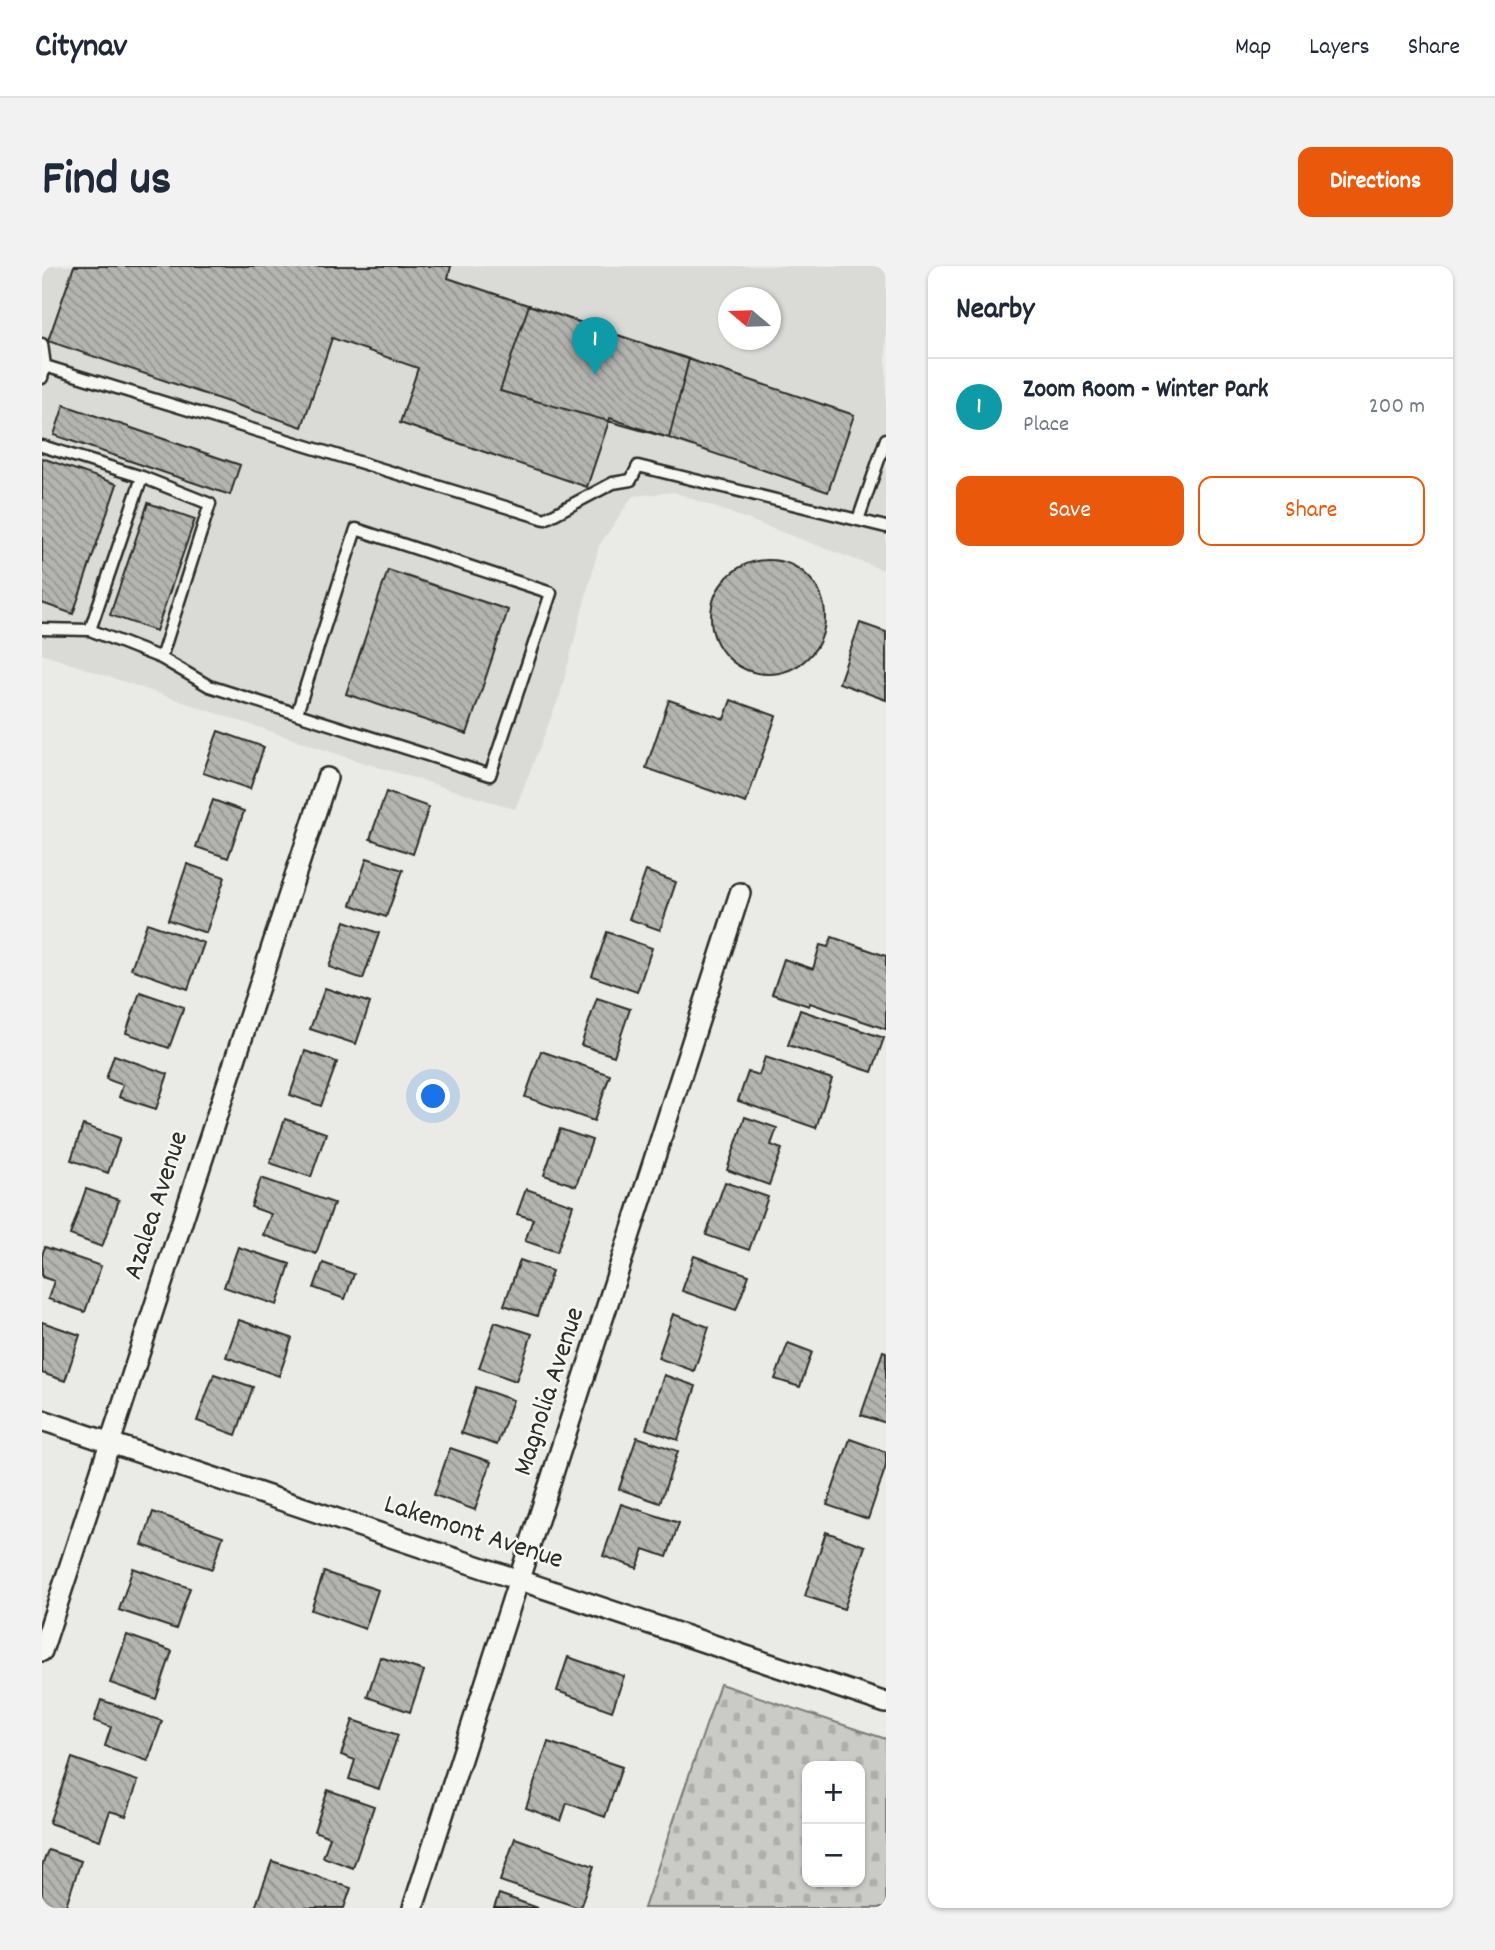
<!DOCTYPE html>
<meta charset="utf-8">
<style>
body{margin:0;font-family:Dekko,sans-serif;background:#f2f2f3;color:#1f2937}
.controls{position:absolute;right:21px;bottom:21px;display:grid;overflow:hidden;border-radius:14px;box-shadow:0 2px 5px #0004}
.controls button{width:63px;height:63px;display:grid;place-items:center;padding:0;border:0;border-bottom:2px solid #e0e1e3;background:#fff;color:#1f2937;font:35px sans-serif}
.compass{position:absolute;left:676px;top:21px;width:63px;height:63px;border-radius:50%;background:#fff;box-shadow:0 2px 5px #0004;rotate:289deg}
.you{position:absolute;left:392px;top:831px;width:24px;height:24px;margin:-18px;border:5px solid #fff;border-radius:50%;background:#1a73e8;box-shadow:0 0 0 10px #1a73e833}
.badge{display:grid;place-items:center;width:46px;height:46px;border-radius:50%;background:#ea580c;color:#fff;font-size:23px;font-weight:700}
.pin{position:absolute;translate:-50% -58px;filter:drop-shadow(0 2px 4px #0008)}
.pin::after{content:'';position:absolute;top:37px;width:24px;height:21px;background:inherit;clip-path:polygon(0 0,100% 0,50% 100%)}
.list{margin:0;padding:0;list-style:none}
h2{display:flex;justify-content:space-between;align-items:center;height:91px;margin:0;padding:0 28px;font-size:30px}
h2 small{font-size:23px;font-weight:400;color:#747a83}
.list li{display:grid;grid-template-columns:46px 1fr auto;gap:21px;align-items:center;box-sizing:border-box;height:98px;padding:0 28px;border-top:2px solid #e0e1e3}
.list b{display:block;font-size:26px;white-space:nowrap}
.list p{margin:0;font-size:23px;white-space:nowrap;color:#747a83}
.list em{font-size:23px;font-style:normal;color:#747a83}
.actions{display:flex;gap:14px;padding:21px 28px}
.actions a{flex:1;padding:16px 0;border:2px solid #ea580c;border-radius:14px;text-align:center;font-size:24px;color:#ea580c}
.actions .main{background:#ea580c;color:#fff}
.map{position:relative;flex:none;width:844px;height:1642px;overflow:hidden;border-radius:14px}
header{display:flex;align-items:center;gap:42px;box-sizing:border-box;height:98px;padding:0 35px;background:#fff;border-bottom:2px solid #e0e1e3}
header strong{font-size:33px}
nav{display:flex;gap:38px;margin-inline-start:auto;font-size:24px}
.intro{display:flex;align-items:center;justify-content:space-between;box-sizing:border-box;height:168px;padding:0 42px}
h1{margin:0;font-size:49px}
.button{padding:18px 32px;border-radius:14px;background:#ea580c;color:#fff;font-size:24px;font-weight:700}
main{display:flex;gap:42px;padding:0 42px}
aside{flex:1;background:#fff;border-radius:14px;box-shadow:0 2px 5px #0004}
.map>svg:first-child{display:block}
.built{fill:#dadad6;fill-rule:evenodd}
.cemetery{fill:url(#cemetery-stones);stroke:#7a7a79;stroke-width:2;fill-rule:evenodd}
.building{fill:url(#building-back-hatch);stroke:#2b2b2b;stroke-width:2}
.lines{fill:none;stroke-linecap:round;stroke-linejoin:round}
.service-casing{stroke:#2b2b2b;stroke-width:15}
.minor-casing{stroke:#2b2b2b;stroke-width:24}
.service{stroke:#f6f6f2;stroke-width:10}
.minor{stroke:#f6f6f2;stroke-width:19}
.labels{text-anchor:middle;dominant-baseline:central;stroke-width:5;stroke-linejoin:round;paint-order:stroke}
.street-label{font-size:28px;fill:#2b2b2b;stroke:#f6f6f2}
</style>
<header>
<strong>Citynav</strong>
<nav><a>Map</a><a>Layers</a><a>Share</a></nav>
</header>
<div class="intro"><h1>Find us</h1><a class="button">Directions</a></div>
<main>
<div class="map">
<svg width="844" height="1642" viewBox="0 0 844 1642">
<defs>
<pattern id="cemetery-stones" width="16" height="16" patternUnits="userSpaceOnUse" patternTransform="scale(1.75)"><rect width="16" height="16" fill="#cacac7"/><path d="M2 7V4a2 2 0 0 1 4 0v3zM10 15v-3a2 2 0 0 1 4 0v3z" fill="#aeaeab"/></pattern>
<pattern id="building-back-hatch" width="6" height="6" patternUnits="userSpaceOnUse" patternTransform="scale(1.75)"><rect width="6" height="6" fill="#b4b4b1"/><path d="M-1 5l2 2M0 0l6 6M5-1l2 2" fill="none" stroke="#939390"/></pattern>
</defs>
<rect width="100%" height="100%" fill="#eaeae6"/>
<filter id="ink" filterUnits="userSpaceOnUse"><feTurbulence type="fractalNoise" baseFrequency=".0143" numOctaves="2"/><feDisplacementMap in="SourceGraphic" scale="14" xChannelSelector="R" yChannelSelector="G"/><feConvolveMatrix kernelMatrix="1 2 1 2 8 2 1 2 1" color-interpolation-filters="sRGB"/></filter>
<g filter="url(#ink)">
<path class="built" d="M0,0H844V305L632,226L591,230L557,280L518,429L473,543L310,493L0,388ZM687,32H729V74H687Z"/>
<path class="cemetery" d="M678,1418L844,1473V1642H602ZM765,1500H818V1616H765Z"/>
<path class="building" d="M32,0H409L406,12L812,149L786,226L568,152L545,221L358,157L376,102L290,72L260,161L6,75Z
M487,39L647,93L627,172L458,125Z
M22,139L198,199L188,229L12,169Z
M0,192L75,218L31,348L0,337Z
M106,237L153,253L114,365L68,349Z
M669 351a57 57 0 1 1 114 0a57 57 0 1 1-114 0Z
M346,304L466,344L425,468L304,428Z
M818,357L844,366V434L797,417Z
M627,434L682,453L689,434L734,450L704,537L604,502Z
M176,465L222,481L208,523L161,507Z
M344,526L387,541L371,588L328,573Z
M171,534L202,545L186,592L154,581Z
M325,592L361,604L344,651L309,639Z
M145,598L183,611L164,667L126,654Z
M604,605L634,616L618,664L587,653Z
M303,655L337,667L321,713L287,701Z
M105,657L162,677L146,723L89,703Z
M565,666L610,682L595,726L550,710Z
M790,671L844,690V763L768,737L767,740L730,728L742,693L771,703L778,679L786,681Z
M283,722L328,737L314,778L268,763Z
M98,726L142,741L127,782L84,767Z
M555,732L588,743L572,790L539,779Z
M758,744L842,772L830,806L746,779Z
M263,785L295,796L279,840L248,829Z
M499,785L568,809L552,855L483,831Z
M72,789L126,808L114,843L77,831L81,819L64,813Z
M723,791L790,813L774,862L696,835L706,806L717,809Z
M703,851L735,862L729,879L740,883L727,919L685,904Z
M243,853L284,867L269,911L228,897Z
M41,859L78,872L66,907L29,894Z
M518,863L550,874L534,920L502,909Z
M219,912L292,937L274,988L221,969L229,948L209,941Z
M683,916L726,931L707,984L664,969Z
M44,923L77,934L60,981L28,969Z
M484,923L531,939L515,986L483,975L491,953L475,948Z
M3,981L59,1000L43,1046L6,1033L12,1015L0,1011V989Z
M196,981L248,998L235,1039L182,1021Z
M652,990L707,1009L694,1044L640,1025Z
M478,994L510,1005L495,1050L462,1039Z
M281,997L312,1008L303,1033L272,1022Z
M631,1048L667,1061L652,1105L616,1092Z
M197,1054L250,1072L237,1110L184,1091Z
M0,1056L38,1069L23,1115L0,1107Z
M453,1056L490,1068L474,1115L437,1102Z
M746,1077L770,1086L758,1121L733,1113Z
M841,1085L844,1086V1157L819,1149Z
M172,1108L211,1121L194,1169L155,1155Z
M622,1109L654,1120L636,1174L604,1163Z
M434,1121L471,1134L455,1179L419,1167Z
M595,1171L636,1185L618,1237L577,1223Z
M808,1173L844,1186V1200L826,1253L785,1239Z
M408,1182L449,1196L433,1244L392,1229Z
M579,1238L637,1257L625,1291L602,1283L595,1302L561,1290Z
M111,1246L181,1270L170,1303L100,1279Z
M784,1266L823,1280L802,1343L763,1330Z
M91,1302L148,1322L134,1363L77,1344Z
M282,1306L336,1324L323,1363L269,1344Z
M85,1369L130,1385L114,1433L68,1417Z
M338,1391L382,1405L368,1446L325,1431Z
M526,1391L582,1410L570,1445L515,1425Z
M59,1434L120,1455L106,1495L63,1480L69,1461L52,1455Z
M311,1454L356,1469L337,1523L307,1513L313,1494L299,1489Z
M506,1476L580,1501L563,1551L525,1537L519,1555L484,1542Z
M30,1492L96,1515L84,1550L68,1545L58,1574L7,1557Z
M286,1524L332,1540L311,1602L281,1591L288,1571L272,1565Z
M473,1572L552,1600L538,1642L458,1615Z
M6,1584L39,1595L23,1642H0V1600Z
M230,1595L309,1622L302,1642H213Z
M457,1628L496,1642H452Z"/>
<g class="lines">
<defs>
<path id="service" d="M0,78L3,100L0,112
M3,100L503,253L571,217L589,214L596,200L844,261
M0,180L100,211L48,364L0,363
M100,211L168,238L119,392
M816,254L844,173
M48,364L119,392L167,420L448,509L509,327L314,263L255,447"/>
<path id="minor" d="M0,1154L844,1437
M0,1385L285,512
M371,1642L698,627"/>
</defs>
<use href="#service" class="service-casing"/>
<use href="#minor" class="minor-casing"/>
<use href="#service" class="service"/>
<use href="#minor" class="minor"/>
</g>
</g>
<g class="labels">
<g class="street-label">
<text transform="translate(116 940) rotate(-72)">Azalea Avenue</text>
<text transform="translate(509 1126) rotate(-72)">Magnolia Avenue</text>
<text transform="translate(431 1268) rotate(18)">Lakemont Avenue</text>
</g>
</g>
</svg>
<div class="controls">
<button>+</button>
<button>−</button>
</div>
<svg class="compass" viewBox="-18 -18 36 36"><path d="M0-13l5 13h-10z" fill="#e53935"/><path d="M0 13l5-13h-10z" fill="#747a83"/></svg>
<div class="you"></div>
<div class="pin badge" style="left:553px;top:109px;background:#0f9aa8">1</div>
</div>
<aside>
<h2>Nearby<small></small></h2>
<ul class="list">
<li><span class="badge" style="background:#0f9aa8">1</span><div><b>Zoom Room - Winter Park</b><p>Place</p></div><em>200 m</em></li>
</ul>
<div class="actions"><a class="main">Save</a><a>Share</a></div>
</aside>
</main>
